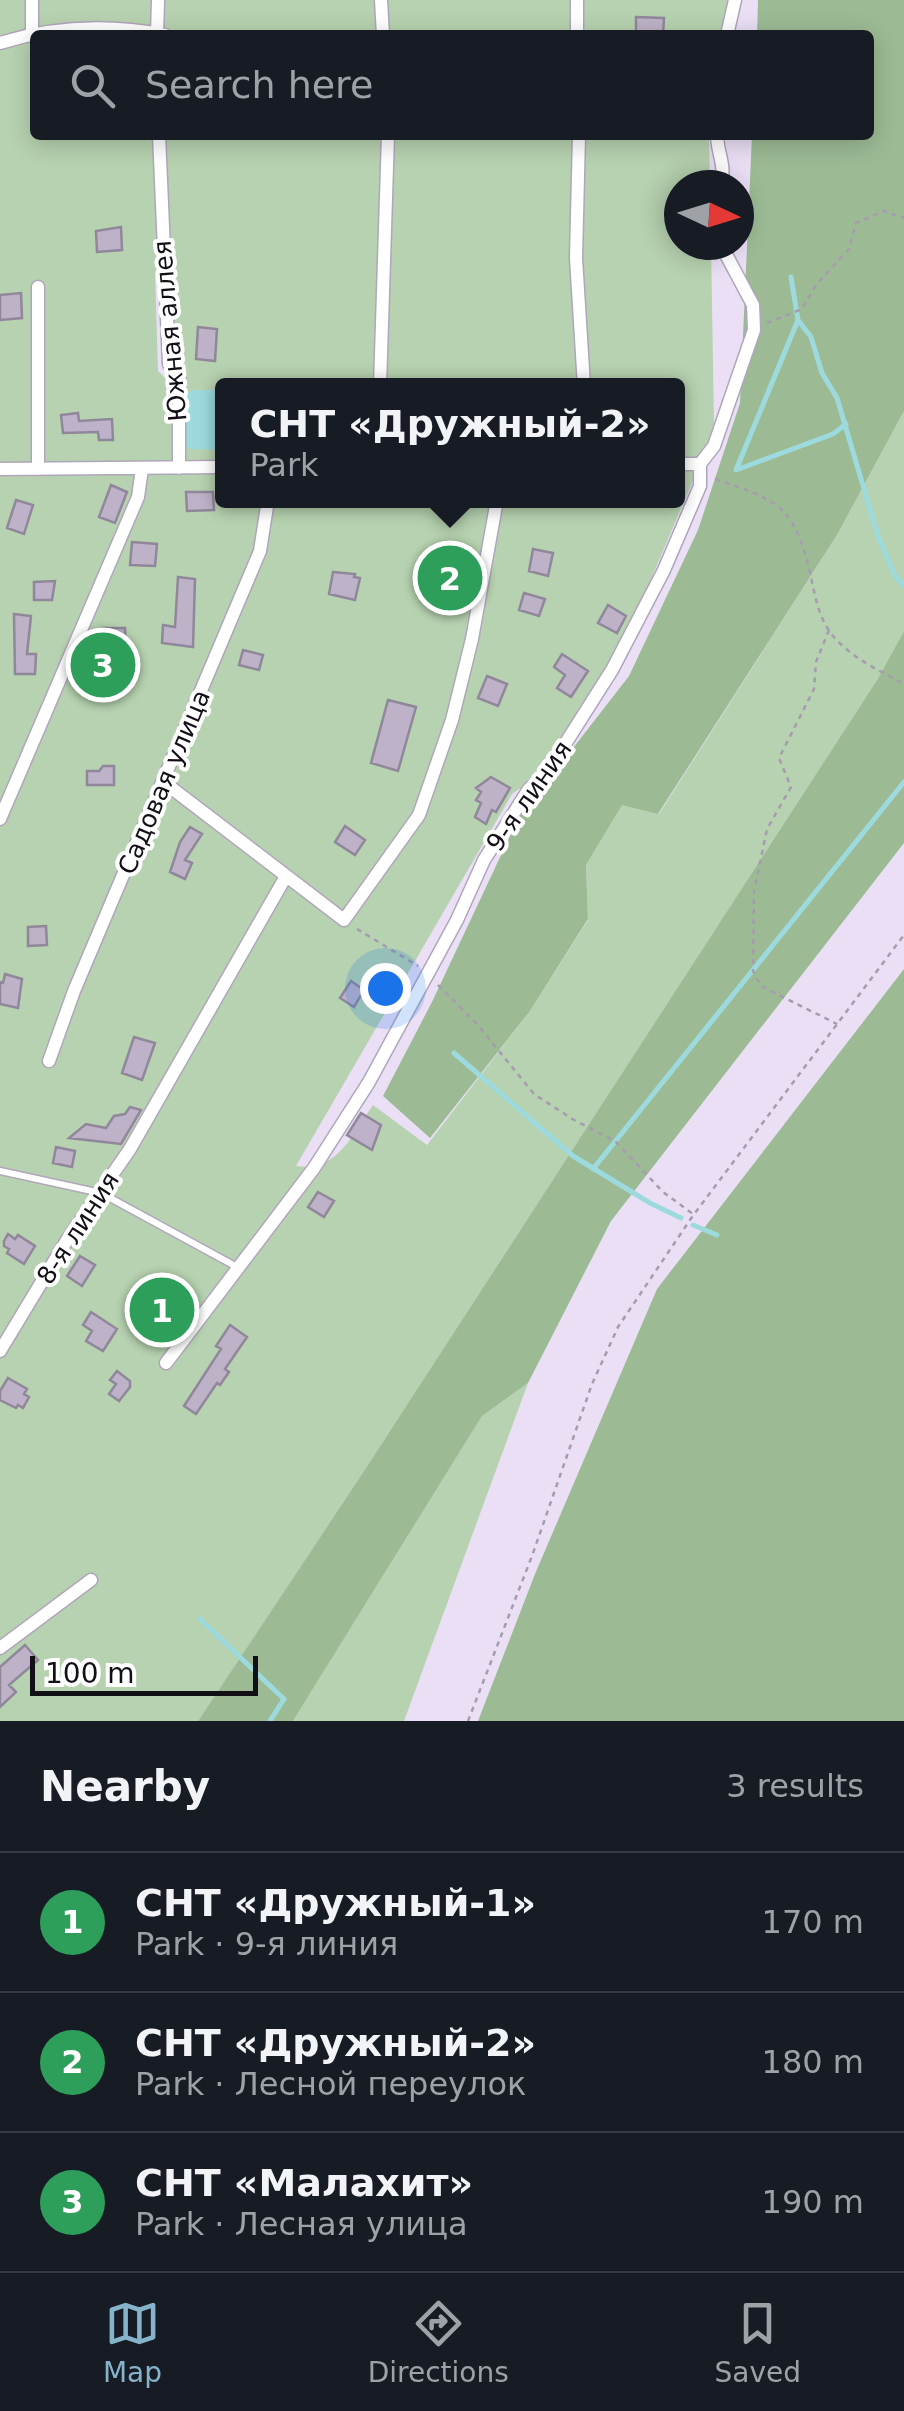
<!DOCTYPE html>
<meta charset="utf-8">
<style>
body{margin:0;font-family:"DejaVu Sans",sans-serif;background:#242831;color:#f1f3f6}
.compass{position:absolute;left:664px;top:170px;width:90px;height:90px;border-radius:50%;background:#171b24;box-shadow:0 5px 25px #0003;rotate:94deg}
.scale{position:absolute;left:30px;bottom:25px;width:228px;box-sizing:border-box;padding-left:10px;border:5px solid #130f17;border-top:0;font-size:28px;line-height:35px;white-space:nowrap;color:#130f17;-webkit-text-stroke:8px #fff;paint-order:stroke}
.you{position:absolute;left:385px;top:988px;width:35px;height:35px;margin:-25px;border:8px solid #fff;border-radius:50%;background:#1a73e8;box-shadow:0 0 0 15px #1a73e833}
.badge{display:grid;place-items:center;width:65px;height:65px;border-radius:50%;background:#85b4ca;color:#fff;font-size:32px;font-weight:700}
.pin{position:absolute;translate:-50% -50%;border:5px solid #fff;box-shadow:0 2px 10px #0006}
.popup{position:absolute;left:215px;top:378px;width:470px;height:130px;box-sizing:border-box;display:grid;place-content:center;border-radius:10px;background:#171b24;filter:drop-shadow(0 2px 8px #0005);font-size:32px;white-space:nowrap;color:#9ea1a6}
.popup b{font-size:38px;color:#f1f3f6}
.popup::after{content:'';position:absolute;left:50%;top:100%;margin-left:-20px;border:20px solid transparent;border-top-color:#171b24}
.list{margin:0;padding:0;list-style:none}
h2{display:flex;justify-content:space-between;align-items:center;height:130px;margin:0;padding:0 40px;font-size:42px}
h2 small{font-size:32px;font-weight:400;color:#9ea1a6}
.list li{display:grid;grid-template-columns:65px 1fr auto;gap:30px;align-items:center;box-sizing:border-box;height:140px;padding:0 40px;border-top:2px solid #363941}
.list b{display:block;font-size:38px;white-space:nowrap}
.list p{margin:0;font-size:32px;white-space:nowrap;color:#9ea1a6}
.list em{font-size:32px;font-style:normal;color:#9ea1a6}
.icon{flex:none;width:55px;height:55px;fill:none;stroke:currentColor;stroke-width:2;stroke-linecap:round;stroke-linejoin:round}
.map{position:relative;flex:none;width:904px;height:1721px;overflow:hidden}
.search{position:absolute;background:#171b24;box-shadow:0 5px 25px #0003;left:30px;right:30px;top:30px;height:110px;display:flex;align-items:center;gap:25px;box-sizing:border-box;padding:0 35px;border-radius:10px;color:#9ea1a6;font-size:38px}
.sheet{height:550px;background:#171b24}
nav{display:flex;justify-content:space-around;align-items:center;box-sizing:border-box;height:140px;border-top:2px solid #363941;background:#171b24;font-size:28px;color:#9ea1a6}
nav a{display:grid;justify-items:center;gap:5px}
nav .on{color:#85b4ca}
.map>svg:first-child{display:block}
.green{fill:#b7d2b0;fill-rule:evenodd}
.forest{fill:#9cbb95}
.water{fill:#9cdade}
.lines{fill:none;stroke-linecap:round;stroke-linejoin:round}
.stream{stroke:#9cdade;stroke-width:5}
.building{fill:#bdb2c7;stroke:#91879b;stroke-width:2.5}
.lane-casing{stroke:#b0a6bb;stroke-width:9}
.street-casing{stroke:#b0a6bb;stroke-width:15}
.path{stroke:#a59cae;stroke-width:2.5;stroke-dasharray:5 5;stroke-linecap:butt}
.lane{stroke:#fff;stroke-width:6}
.street{stroke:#fff;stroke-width:12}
.labels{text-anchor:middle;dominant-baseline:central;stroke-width:8;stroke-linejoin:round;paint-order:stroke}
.street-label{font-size:25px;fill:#130f17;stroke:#fff}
</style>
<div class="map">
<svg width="904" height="1721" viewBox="0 0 904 1721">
<rect width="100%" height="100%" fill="#eadff5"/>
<path class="green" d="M0,0H735L727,35H35V135H709L710,185H679V245H711L714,424L700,464L640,605L611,660L546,770L512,794L296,1166C338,1172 352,1135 373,1105L427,1145L530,1011L588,920L586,865L622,804L659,814L837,535L904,411V631L877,680L364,1471L198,1721H0ZM163,260L169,364L179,378L174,464L172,384L158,371L155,272ZM222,386H678V500L268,501L260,551L264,500H222Z
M528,1383L404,1721H293L482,1416Z"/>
<path class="forest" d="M758,0H904V411L837,535L658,814L622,805L586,865L588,919L530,1011L430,1138L383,1096L432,1002L518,819L629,676L698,530L740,403L752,135H869V35H757Z
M904,631V843L611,1221L528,1383L482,1416L293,1721H198L364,1471L877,680Z
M904,969V1721H478L535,1574L657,1289Z"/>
<path class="water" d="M194,390H222V450L189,449L185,442V394Z"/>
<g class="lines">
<path class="stream" d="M791,277L798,320L811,337L822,373L837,398L878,536L895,576L904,586
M798,320L736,470L833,434L846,424
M454,1053L573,1156L650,1203L681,1218
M593,1169L904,782
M693,1225L717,1235
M200,1619L284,1699L270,1721"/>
</g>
<path class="building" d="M636,17L664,18L663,35H636Z
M121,227L122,250L97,252L96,231Z
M21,293L22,318L0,320V295Z
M198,327L217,329L215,361L196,359Z
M78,413L79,421L112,419L113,440H99L98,432L63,433L61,415Z
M111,485L127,492L115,523L99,517Z
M186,492H213L214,510L187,511Z
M16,500L33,505L24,534L7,528Z
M132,542L157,544L155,566L130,565Z
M533,549L553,553L548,576L529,571Z
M432,557L454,560L451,578L429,574Z
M333,572L355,574L354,577L360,578L355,600L329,594Z
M178,577L195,579L193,647L162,643L163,625L175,627Z
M55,581L52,600H34V582Z
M524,593L545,599L539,616L519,610Z
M608,605L626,616L617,633L598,623Z
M14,614L31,616L27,654H36L35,674H15Z
M102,628H125L126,666H102Z
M243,650L263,655L259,670L239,665Z
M562,654L588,671L571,697L557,688L565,675L554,667Z
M487,676L507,684L498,706L478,698Z
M388,700L416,707L398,771L371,763Z
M103,766H114V785H87V771H99Z
M491,777L510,788L496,812L492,810L486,824L475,817L481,803L476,800L481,792L476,788Z
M345,826L365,840L355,855L335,842Z
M190,827L202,834L185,860L192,863L185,879L170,872L180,842Z
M46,926L47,945L28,946V927Z
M5,974L22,979L18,1008L0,1004V982L3,983Z
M351,981L364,990L354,1007L340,998Z
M134,1037L155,1043L142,1080L122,1073Z
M130,1107L141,1110L121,1144L69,1138L86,1124L106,1128L114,1116L125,1114Z
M361,1113L381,1125L372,1150L347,1135Z
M56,1147L75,1151L72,1167L53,1163Z
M318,1192L334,1201L324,1217L308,1207Z
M8,1234L15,1239L18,1235L35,1246L24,1264L7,1253L9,1249L4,1246V1241Z
M80,1256L95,1265L82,1286L67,1276Z
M91,1312L117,1329L103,1351L86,1341L92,1331L83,1325Z
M230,1325L247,1337L225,1369L229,1372L220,1385L217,1383L196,1414L184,1406L221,1349L216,1346Z
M117,1371L130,1381V1387L119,1401L109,1394L116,1384L110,1380Z
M8,1378L27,1389L24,1394L29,1397L23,1408L18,1405L16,1408L0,1400V1391Z
M25,1645L38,1660L9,1685L16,1692L0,1707V1667Z"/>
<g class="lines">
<defs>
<path id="lane" d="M0,1171L101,1193L237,1267"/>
<path id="street" d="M381,0L383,35
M577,0V35
M32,33V0
M157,35L158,0
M727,35L735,0
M0,43C55,26 108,24 165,35
M159,135L169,364L179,378V468
M579,135L576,258L584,386
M717,135C717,153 727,167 720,185
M380,386L388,135
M678,464H700
M0,469L222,467
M38,469V287
M165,783L344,920L419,815L452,720L472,639L497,500
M0,819L138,497L142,469
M49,1061L74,991L260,551L268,500
M0,1351L67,1240L130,1149L285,878
M166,1363L314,1168L369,1082L457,920L484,860L529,789L546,774L612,670L664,570L700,486V464L714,446L754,330L753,305L721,245
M0,1648L91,1580"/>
</defs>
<use href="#lane" class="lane-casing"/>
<use href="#street" class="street-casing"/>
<path class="path" d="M767,323L802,309L816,285L849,249L856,223L884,211L904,218
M715,479C781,501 795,507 811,577C815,596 818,613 828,629C846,656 877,669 904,684
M829,630L816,662L814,689L779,758L791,787L767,829L754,892L753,971L761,986L837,1024
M357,929L418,966
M438,985L477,1024L534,1094L574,1120L615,1141L663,1192L693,1214
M468,1721L532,1556L592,1384L618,1327L692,1217L904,935"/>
<use href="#lane" class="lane"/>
<use href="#street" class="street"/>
</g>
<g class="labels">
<g class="street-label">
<text transform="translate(170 331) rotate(-95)">Южная аллея</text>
<text transform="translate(164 782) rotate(-67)">Садовая улица</text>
<text transform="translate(529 796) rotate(-55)">9-я линия</text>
<text transform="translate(78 1228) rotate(-57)">8-я линия</text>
</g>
</g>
</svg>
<svg class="compass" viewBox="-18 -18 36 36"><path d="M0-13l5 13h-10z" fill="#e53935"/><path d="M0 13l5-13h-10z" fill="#9ea1a6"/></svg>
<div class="scale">100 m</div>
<div class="you"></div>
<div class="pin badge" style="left:162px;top:1310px;background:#2e9e5b">1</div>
<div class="pin badge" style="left:450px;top:578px;background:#2e9e5b">2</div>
<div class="popup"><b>СНТ «Дружный-2»</b>Park</div>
<div class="pin badge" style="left:103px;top:665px;background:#2e9e5b">3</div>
<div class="search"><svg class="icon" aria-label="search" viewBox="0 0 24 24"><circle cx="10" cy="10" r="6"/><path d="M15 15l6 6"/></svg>Search here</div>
</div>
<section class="sheet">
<h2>Nearby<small>3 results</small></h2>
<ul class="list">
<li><span class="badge" style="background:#2e9e5b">1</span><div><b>СНТ «Дружный-1»</b><p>Park · 9-я линия</p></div><em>170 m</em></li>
<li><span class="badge" style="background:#2e9e5b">2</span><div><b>СНТ «Дружный-2»</b><p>Park · Лесной переулок</p></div><em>180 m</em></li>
<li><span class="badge" style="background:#2e9e5b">3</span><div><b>СНТ «Малахит»</b><p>Park · Лесная улица</p></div><em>190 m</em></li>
</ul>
</section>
<nav>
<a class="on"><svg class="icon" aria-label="map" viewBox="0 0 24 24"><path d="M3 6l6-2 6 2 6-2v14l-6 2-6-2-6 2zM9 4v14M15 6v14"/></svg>Map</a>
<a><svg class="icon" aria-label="directions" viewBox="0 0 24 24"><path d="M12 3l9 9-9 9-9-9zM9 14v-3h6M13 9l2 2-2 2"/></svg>Directions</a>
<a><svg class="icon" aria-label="saved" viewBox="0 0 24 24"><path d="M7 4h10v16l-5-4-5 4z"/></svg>Saved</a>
</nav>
